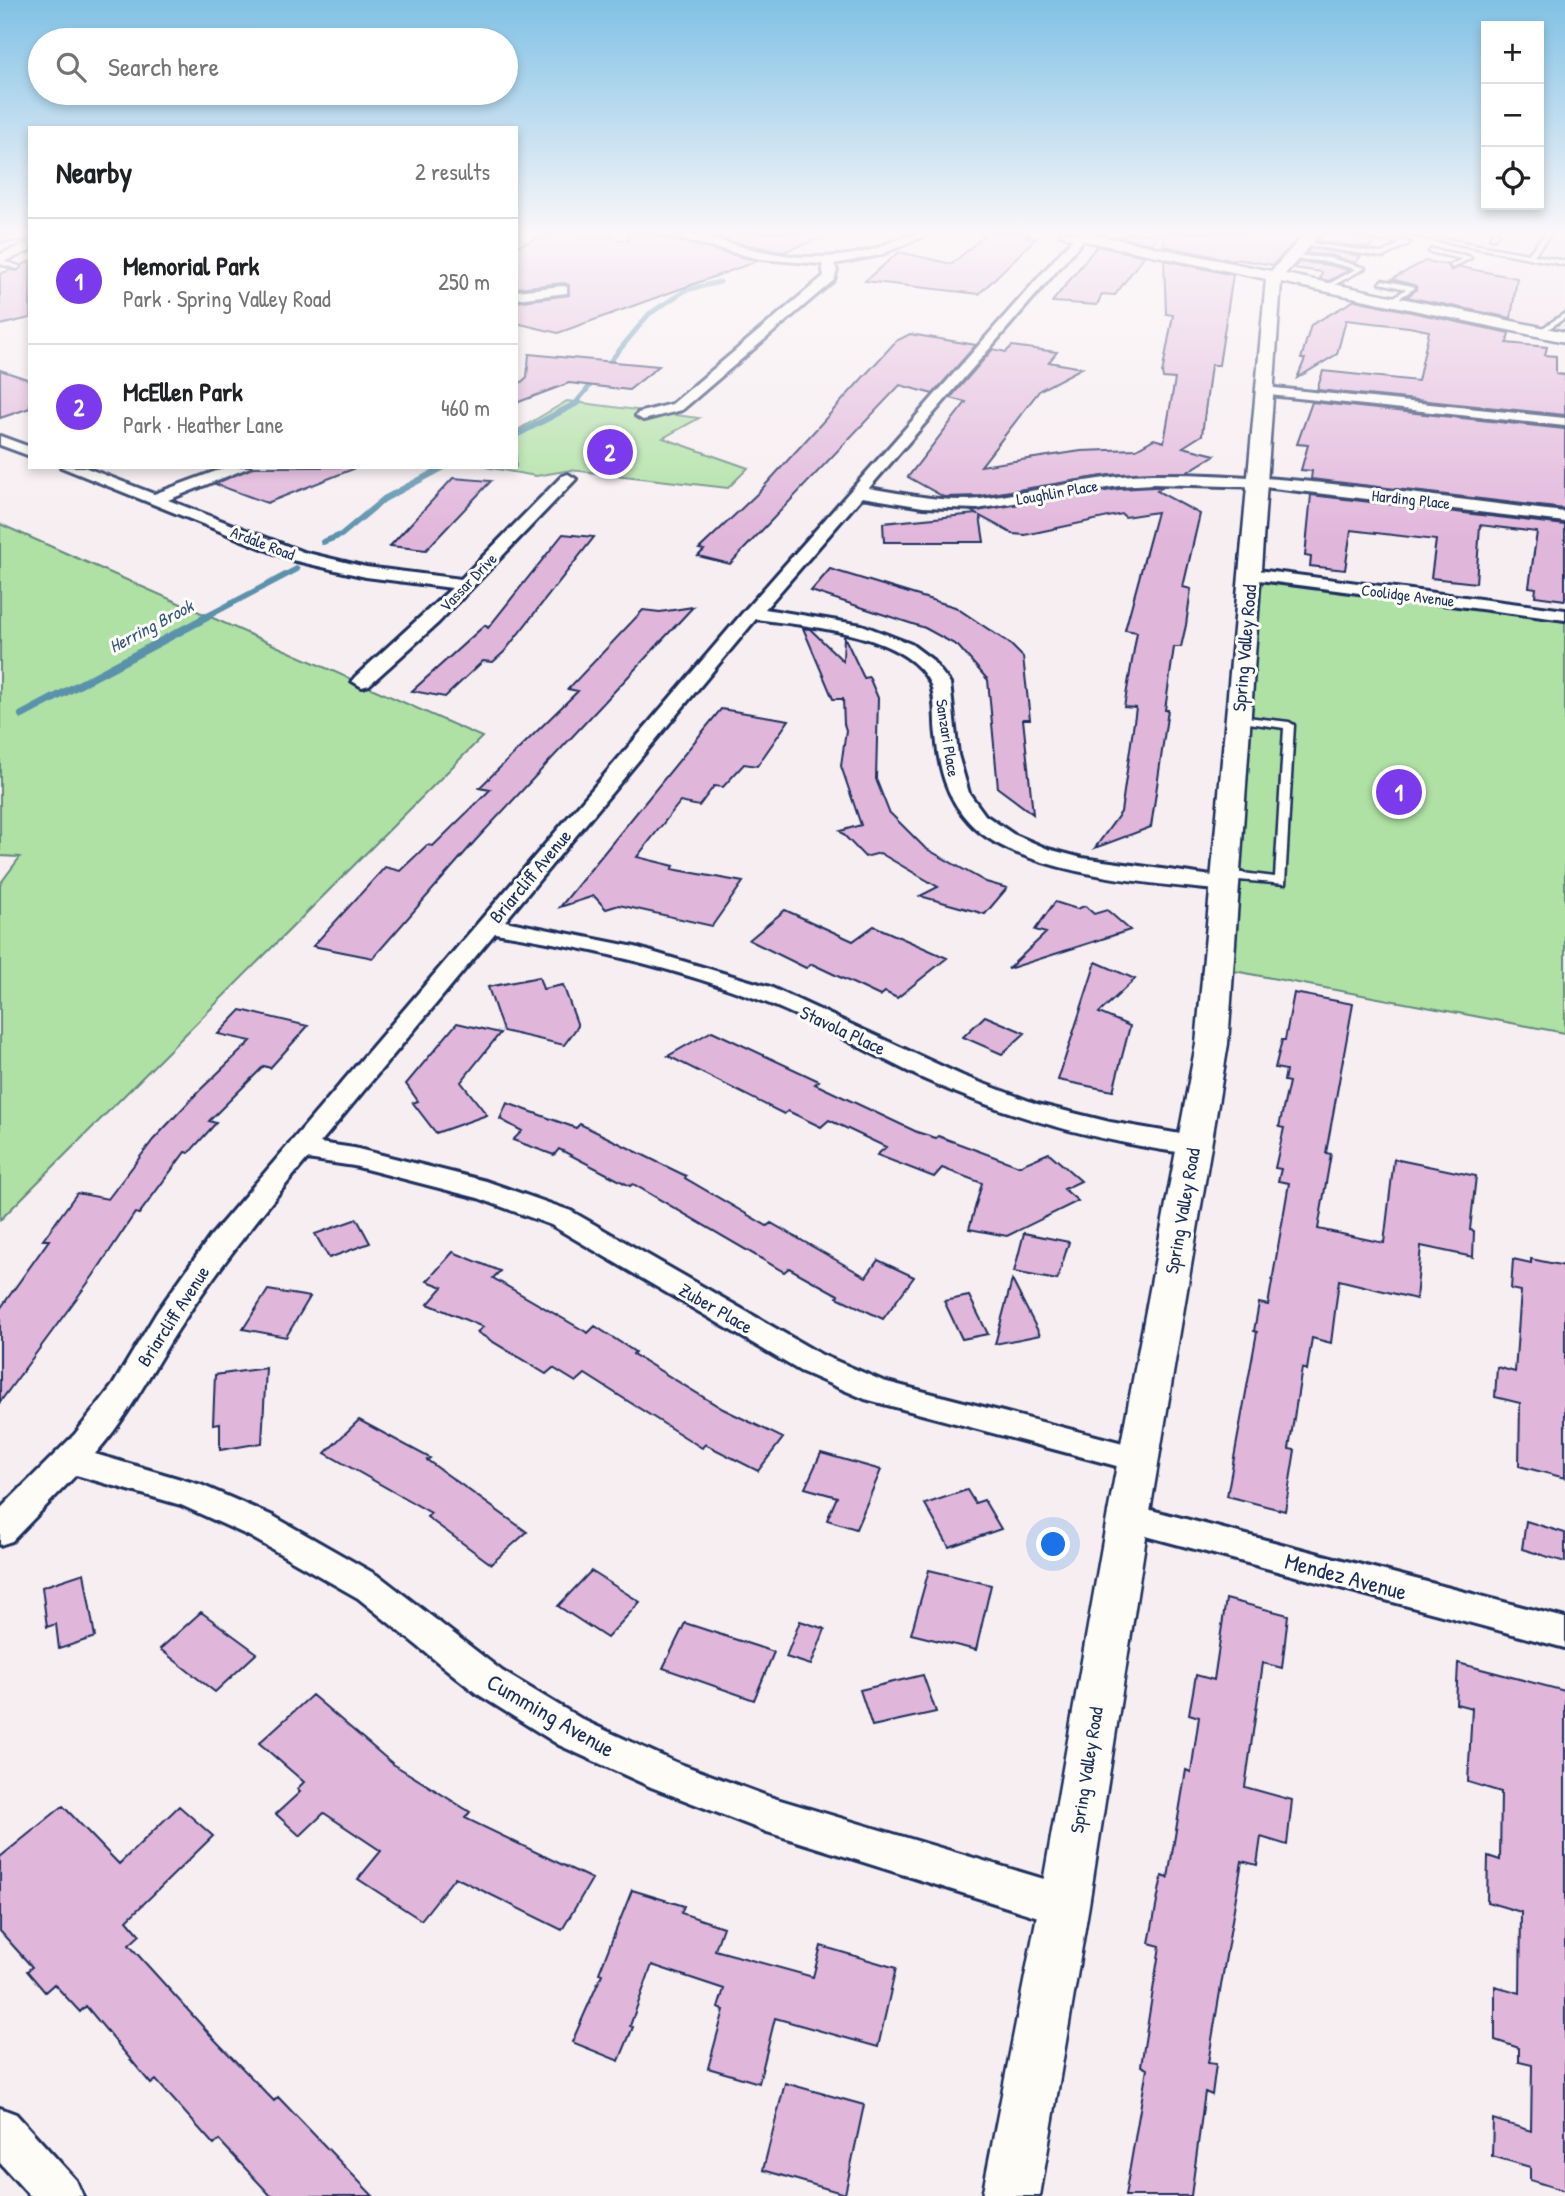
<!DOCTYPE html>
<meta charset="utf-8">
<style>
body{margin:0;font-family:"Patrick Hand",sans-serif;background:#f2f2f2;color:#202124}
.controls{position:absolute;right:21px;top:21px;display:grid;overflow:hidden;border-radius:0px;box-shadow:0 4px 10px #0003}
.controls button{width:63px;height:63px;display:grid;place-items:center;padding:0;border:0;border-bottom:2px solid #e0e0e0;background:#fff;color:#202124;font:35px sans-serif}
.you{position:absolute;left:1054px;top:1545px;width:24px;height:24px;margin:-18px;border:5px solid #fff;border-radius:50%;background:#1a73e8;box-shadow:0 0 0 10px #1a73e833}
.badge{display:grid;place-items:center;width:46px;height:46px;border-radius:50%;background:#7c3aed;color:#fff;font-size:23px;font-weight:700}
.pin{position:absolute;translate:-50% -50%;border:4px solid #fff;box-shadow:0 2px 7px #0006}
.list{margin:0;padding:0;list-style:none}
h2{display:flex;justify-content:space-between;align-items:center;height:91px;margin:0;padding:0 28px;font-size:30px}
h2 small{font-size:23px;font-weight:400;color:#757577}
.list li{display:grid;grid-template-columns:46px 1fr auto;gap:21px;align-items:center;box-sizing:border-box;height:126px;padding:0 28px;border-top:2px solid #e0e0e0}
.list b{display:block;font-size:26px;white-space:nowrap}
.list p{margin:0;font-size:23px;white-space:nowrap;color:#757577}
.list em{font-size:23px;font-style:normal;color:#757577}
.icon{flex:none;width:38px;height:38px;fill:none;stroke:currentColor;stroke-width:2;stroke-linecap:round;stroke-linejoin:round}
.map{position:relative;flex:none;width:1565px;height:2196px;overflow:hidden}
.search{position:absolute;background:#fff;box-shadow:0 4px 10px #0003;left:28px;top:28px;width:490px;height:77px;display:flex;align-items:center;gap:18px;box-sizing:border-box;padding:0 24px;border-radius:38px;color:#757577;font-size:26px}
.panel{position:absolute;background:#fff;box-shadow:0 4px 10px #0003;left:28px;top:126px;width:490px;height:343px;border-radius:0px}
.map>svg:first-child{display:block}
.built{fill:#f0ddea}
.green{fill:#aee1a3;stroke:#648880;stroke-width:2}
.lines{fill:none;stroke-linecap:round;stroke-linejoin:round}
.stream-far2{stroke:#5a92ac;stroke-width:5}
.stream-far1{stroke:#5a92ac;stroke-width:6}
.stream{stroke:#5a92ac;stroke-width:8}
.building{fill:#e1b6db;stroke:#1b2f5e;stroke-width:2}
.service-casing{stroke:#1b2f5e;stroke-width:5}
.minor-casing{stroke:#1b2f5e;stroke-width:6}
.tertiary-casing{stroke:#1b2f5e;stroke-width:5}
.service{fill:#fdfcf7;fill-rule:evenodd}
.minor{fill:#fdfcf7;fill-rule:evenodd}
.tertiary{fill:#fdfcf7;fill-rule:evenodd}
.labels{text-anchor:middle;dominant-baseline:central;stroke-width:6;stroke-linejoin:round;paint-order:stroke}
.far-street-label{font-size:16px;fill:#1b2f5e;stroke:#fdfcf7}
.far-water-label{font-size:18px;font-style:italic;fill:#35587e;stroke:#fdfcf7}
.street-label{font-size:19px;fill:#1b2f5e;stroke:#fdfcf7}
.near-street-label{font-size:23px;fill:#1b2f5e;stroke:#fdfcf7}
</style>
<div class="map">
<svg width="1565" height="2196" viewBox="0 0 1565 2196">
<rect width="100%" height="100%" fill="#f7eef1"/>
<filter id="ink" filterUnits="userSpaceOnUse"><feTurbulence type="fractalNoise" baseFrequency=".0143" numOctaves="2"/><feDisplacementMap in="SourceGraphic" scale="14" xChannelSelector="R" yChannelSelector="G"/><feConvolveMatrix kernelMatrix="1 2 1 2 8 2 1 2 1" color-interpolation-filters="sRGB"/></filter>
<g filter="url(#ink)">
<path class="built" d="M1379,233H1565V331L1421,302L1500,257Z"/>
<path class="green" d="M567,401L699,418L663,438L748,468L728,488L571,470L536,476L485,467H516V431Z
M0,524L482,737L0,1220V884L20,857L0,856Z
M1250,574L1565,615V1033L1218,968Z"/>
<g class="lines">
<path class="stream-far2" d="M575,404L649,314L686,290L720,282"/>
<path class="stream-far1" d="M516,435L579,402
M323,542L341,535L384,499L444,467
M204,618L297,569"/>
<path class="stream" d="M22,715L207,617"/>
</g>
<path class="building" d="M554,233H569L596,239L605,236L628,241L629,233H655L657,236L758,261L558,333L516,323V302L569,295V285L564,283L516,288V246Z
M691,233H826L827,236L783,252Z
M987,233H1030L1026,237L1036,238L979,294L865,281L899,252L952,264Z
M1129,233H1160L1152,244L1119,237Z
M1163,233H1303L1273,265L1235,259V261L1164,246Z
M1324,233L1351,234L1376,241L1368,248L1317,241Z
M1097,246L1144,256L1115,295L1102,294L1097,305L1052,302Z
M1311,248L1361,256L1355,263L1330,255L1306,254Z
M1164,260L1233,275L1219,365H1211L1202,435L1183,447L1215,455L1187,472L1109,475L980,496L944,497L908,477L966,402L950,398L993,349L1006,352L1012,346L1057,352L1049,362L1082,368L1040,390L981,466L1081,451L1136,449L1154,439L1164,442L1175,379L1163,378L1162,374L1173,315L1166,314Z
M30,261V318L0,325V274L10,270L18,271L22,265Z
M1425,261L1448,265L1451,271L1460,267L1517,278L1511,318L1407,297L1416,290V286L1392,279Z
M1299,262L1329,265L1349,270L1329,281L1320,279L1322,272L1294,268Z
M1355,300L1509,333L1507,343L1547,347L1545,355L1556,356V374L1565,375V415L1317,390L1323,371L1418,381L1429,331L1409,327L1346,320L1337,354L1297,378L1305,359H1301L1311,325Z
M910,334L976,345L933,394L900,385L730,564L698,556L704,550L699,549L759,492L896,341Z
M529,354L560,357L659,366L629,390L569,383L516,403V387L527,377Z
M0,370L30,380V408L0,418Z
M1312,402L1565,429V509L1311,479L1312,471L1301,470L1308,445L1297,444Z
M252,467H353V469L267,503L215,484Z
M453,478L491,481L426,550L390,546Z
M1154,487H1163L1157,491L1200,514L1183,587L1191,589L1186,625L1181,647H1174L1165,710H1168L1151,827L1095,848L1121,812L1136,708L1124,707L1137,632L1125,630L1157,512L1125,517L1122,514L1025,535L1013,534L980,516L984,542H884L883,523L976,514L971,511L1119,489Z
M1311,495L1565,525V600L1535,596L1536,588L1529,587L1537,532L1480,525L1476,583L1431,578L1436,540L1351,530L1345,570L1310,566L1311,557L1305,556Z
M563,534L594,537L504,652L493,662L483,661L445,697L412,691L485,625L488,628Z
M830,569L955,607L1009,643L1023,657L1030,719H1023L1033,814L998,788L988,680L958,646L925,628L811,591Z
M693,607L475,841L373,958L313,946L385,867L400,871L427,845L433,846L490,790L479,788L578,691L568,689L643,610L660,612Z
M803,628L810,629L843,661L844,636L864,678L869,677L878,698L876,779L889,812L925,848L986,882L1007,888L985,914L920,896L938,887L880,853L865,857L840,831L861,825L841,766L846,730L844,724L843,699H833Z
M721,709L789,720L757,766L744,764L723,787L714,786L699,806L680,802L637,857L674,866L672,869L743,882L712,926L619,905L606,909L594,896L560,907Z
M1055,902L1077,909L1085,906L1094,914L1107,910L1130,930L1008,969L1046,933L1035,930Z
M785,910L853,941L874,926L947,958L897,998L885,992L880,996L812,964L806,968L749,940Z
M1096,962L1135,979L1099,1013L1130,1026L1113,1091L1058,1080Z
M539,977L543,989L563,985L578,1026L564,1045L503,1031L488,987Z
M1294,993L1353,1004L1326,1153L1331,1154L1318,1229L1384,1243L1394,1159L1476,1176L1470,1230L1474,1231L1473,1257L1421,1246L1416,1299L1339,1280L1331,1343L1312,1338L1307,1370L1302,1368L1289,1449L1295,1450L1285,1511L1227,1496L1257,1332L1254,1331L1259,1303L1268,1305L1289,1183L1278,1181L1281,1169L1275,1168L1284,1128L1279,1127L1289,1082L1284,1081L1286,1070L1275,1068L1282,1040H1285Z
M241,1010L308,1026L270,1068L264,1066L209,1121L216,1123L189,1153L185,1152L139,1214L135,1213L93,1276L0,1402V1309L49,1240H43L77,1193L108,1199L153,1140L199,1091L251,1041L218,1034Z
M985,1016L1025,1033L1002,1054L963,1037Z
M457,1023L500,1033L461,1082L487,1115L436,1133L413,1103L418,1101L406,1084Z
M712,1031L819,1081L815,1084L917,1132L936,1138L938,1136L1019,1166L1049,1153L1081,1181L1064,1189L1078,1201L1007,1236L969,1229L982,1183L942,1168L934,1177L877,1155L886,1147L829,1120L821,1127L788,1111L784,1114L668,1056Z
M507,1103L576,1128L580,1124L686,1176L685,1178L767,1226L771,1223L866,1277L878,1260L914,1277L883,1319L837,1297L838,1295L789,1268L784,1272L633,1184L630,1186L559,1149L554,1155L513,1140L522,1131L500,1119Z
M357,1219L370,1243L329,1258L315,1234Z
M1024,1233L1069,1242L1057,1280L1014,1272Z
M453,1252L500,1271L493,1278L588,1333L595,1326L635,1352L633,1354L723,1409L783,1438L758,1471L705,1444L702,1448L585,1374L576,1382L553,1368L546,1374L477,1332L483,1327L428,1304L443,1287L427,1281Z
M1513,1259L1531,1263V1259L1565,1266V1478L1519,1466L1520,1403L1495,1397L1497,1367L1515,1372L1521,1291L1511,1289Z
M1012,1280L1040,1335L995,1344Z
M268,1290L310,1297L286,1337L243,1329Z
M969,1296L988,1334L962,1339L944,1301Z
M266,1368L262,1443L220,1450V1423L213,1424L215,1375Z
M359,1420L430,1458L427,1460L527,1532L491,1564L427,1517L431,1513L325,1453Z
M821,1453L881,1470L856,1529L827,1520L837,1497L805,1488Z
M967,1490L975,1503L984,1500L1001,1529L949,1547L925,1504Z
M1526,1521L1565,1533V1562L1522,1549Z
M929,1570L991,1585L976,1650L911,1634Z
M591,1571L640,1602L607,1638L558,1606Z
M84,1573L95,1637L59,1649L56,1624L47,1627L42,1587Z
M1226,1599L1288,1615L1282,1668L1263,1663L1245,1787L1292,1800L1287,1845L1261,1837L1257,1865L1242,1861L1208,2063L1216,2064L1212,2095L1205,2092L1191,2196H1125L1147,2069L1141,2066L1160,1946L1149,1943L1162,1876L1168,1878L1186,1770L1191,1772L1199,1717L1189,1714L1196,1675L1214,1680Z
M201,1612L257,1653L215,1692L160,1649Z
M800,1621L825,1629L811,1665L786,1657Z
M685,1623L774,1652L754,1700L663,1668Z
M1458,1663L1565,1691V2191L1530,2180V2167L1492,2156L1493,2119L1531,2131L1532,2065L1519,2062V2048L1495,2040V1986L1520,1993L1521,1912L1487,1902L1488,1856L1500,1860L1501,1792L1468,1782L1472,1708L1456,1704Z
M923,1675L936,1712L872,1726L860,1690Z
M312,1695L393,1764L470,1812L465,1818L592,1879L562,1930L455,1877L421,1920L358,1879L381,1851L324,1813L300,1836L276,1814L300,1792L297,1789L304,1782L259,1743Z
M63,1806L119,1864L179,1806L213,1836L127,1920L140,1935L129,1945L215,2040L274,2101L278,2097L373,2196H271L219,2140L214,2145L156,2080L151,2084L86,2006L80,2012L54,1984L45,1992L27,1971L32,1967L0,1931V1857Z
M632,1890L684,1906L681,1913L723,1927L715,1950L813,1977L821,1946L896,1968L878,2047L775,2018L759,2083L708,2068L724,2010L718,2008L724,1989L652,1965L630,2026L633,2027L619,2061L572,2042L602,1974L599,1973Z
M785,2083L864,2105L845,2194L763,2170Z"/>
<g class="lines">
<defs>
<path id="service" d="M1353,233H1364L1410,243L1383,257L1299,244L1302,242L1382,253L1401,244Z
M1402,233H1413L1528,254L1546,233H1552L1534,255L1565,261V265Z
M1493,233H1499L1494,238H1490Z
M30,235V239L0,241V237Z
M1431,249L1468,256L1471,258L1452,268L1450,265L1462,259L1429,252Z
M1290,255L1329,258L1365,268L1325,290L1323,287L1356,269L1329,262L1288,258Z
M0,260L19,266L20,267L17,269L0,264Z
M1382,280L1412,286L1415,288L1390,304L1388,301L1406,289L1380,283Z
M1565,313V318L1542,333H1538V331Z
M1239,716L1289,722L1294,725L1285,884L1226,879L1220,875L1226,871L1275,877L1284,728L1235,721V717Z"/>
<path id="minor" d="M658,233C707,231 761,258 814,257C832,257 850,256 868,251C889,245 907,232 930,233L880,255L834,264L837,270L834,280L682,410L643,420L636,416L638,413L672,404L824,276L822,264L760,259Z
M1082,233L1087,236L1085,238L869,488C905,494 944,503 980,499C1038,492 1095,475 1153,474C1290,473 1429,497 1565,512V522L1264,487L1154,484L1119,486L977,509L923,507L862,497L765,609L862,625L911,644L931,659L950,683L958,755L969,793L985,815L1013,834L1048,849L1082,858L1234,879L1237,884L1234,889L1226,891C1157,884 1017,875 969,822C946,797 939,768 936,735C934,720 936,696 930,683C905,632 805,626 756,619L505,921L635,947L770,987L963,1076L1037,1104L1110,1122L1204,1138L1208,1144L1204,1150C1182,1156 1153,1148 1130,1144C1059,1130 990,1109 924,1079C868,1053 814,1020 757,999C672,967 584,947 495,933L320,1143L354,1148L486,1181L571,1211L822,1355L883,1381L1150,1450L1155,1459L1150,1468L1139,1472L865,1399L800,1371L551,1225L478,1198L354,1166L307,1159C262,1213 219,1266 181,1325C152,1369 130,1415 95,1454L201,1485L273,1516L382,1578L502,1671L585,1721L675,1762L767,1796L1064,1885L1078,1891L1084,1905L1078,1919L1064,1925L767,1832L651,1787L559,1745L476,1693L358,1598L249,1536L181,1505L76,1475L12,1541L0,1545V1509L75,1434L113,1385L157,1312L210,1237L746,609L1077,234Z
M563,286L567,287V293L516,299V291Z
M1265,387L1565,418V426L1260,394L1258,391Z
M0,436L30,447V456L0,445Z
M61,467H84L154,494L227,467H250L168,500L303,552L366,567L461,579L562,476L568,474L576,479L438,623L369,685L362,687L352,681L355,677L452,588L366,577L292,560Z
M1250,569L1565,610V620L1244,578L1241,574Z
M1128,1504L1565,1618V1648L1116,1528L1111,1518L1116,1508Z
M0,2108L16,2114L76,2180L83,2196H30L0,2163Z"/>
<path id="tertiary" d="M1059,233H1086L1271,271L1306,233H1321L1285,274L1565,332V342L1281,282L1228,1044L1149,1518L1089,1905L1040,2196H982L1039,1905L1107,1518L1196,1044L1266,279L1066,237Z
M30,242V251L0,263V254Z"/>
</defs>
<use href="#service" class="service-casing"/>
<use href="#minor" class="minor-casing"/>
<use href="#tertiary" class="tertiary-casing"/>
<use href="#service" class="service"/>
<use href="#minor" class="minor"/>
<use href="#tertiary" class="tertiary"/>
</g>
</g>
<linearGradient id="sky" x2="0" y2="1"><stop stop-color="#80c1e5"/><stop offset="0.43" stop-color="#fbf7f9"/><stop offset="1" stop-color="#fbf7f9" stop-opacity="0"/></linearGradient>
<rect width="1565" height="540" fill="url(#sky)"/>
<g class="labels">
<g class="far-street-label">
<text transform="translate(1057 492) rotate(-10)">Loughlin Place</text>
<text transform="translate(1411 499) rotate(6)">Harding Place</text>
<text transform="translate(263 543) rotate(21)">Ardale Road</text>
<text transform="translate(468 582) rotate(-46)">Vassar Drive</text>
<text transform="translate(1408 595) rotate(7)">Coolidge Avenue</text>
<text transform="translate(948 738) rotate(81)">Sanzari Place</text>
</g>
<g class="far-water-label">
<text transform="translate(151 626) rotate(-28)">Herring Brook</text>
</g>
<g class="street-label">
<text transform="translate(1244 648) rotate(-85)">Spring Valley Road</text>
<text transform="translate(530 876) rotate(-50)">Briarcliff Avenue</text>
<text transform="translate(843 1030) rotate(25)">Stavola Place</text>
<text transform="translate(1182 1211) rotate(-80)">Spring Valley Road</text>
<text transform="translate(716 1308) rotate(30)">Zuber Place</text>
<text transform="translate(173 1316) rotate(-57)">Briarcliff Avenue</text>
<text transform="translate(1086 1770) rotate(-81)">Spring Valley Road</text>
</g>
<g class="near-street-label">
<text transform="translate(1346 1576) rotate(15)">Mendez Avenue</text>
<text transform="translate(551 1715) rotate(30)">Cumming Avenue</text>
</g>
</g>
</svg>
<div class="controls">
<button>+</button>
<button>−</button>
<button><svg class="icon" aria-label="locate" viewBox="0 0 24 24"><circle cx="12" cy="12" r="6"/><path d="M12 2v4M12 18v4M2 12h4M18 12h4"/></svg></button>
</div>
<div class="you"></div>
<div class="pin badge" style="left:1399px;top:792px">1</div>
<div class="pin badge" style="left:610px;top:452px">2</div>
<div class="search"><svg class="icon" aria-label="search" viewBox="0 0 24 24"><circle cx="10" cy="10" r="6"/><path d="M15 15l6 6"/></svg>Search here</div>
<section class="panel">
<h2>Nearby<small>2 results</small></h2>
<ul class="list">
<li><span class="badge">1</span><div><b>Memorial Park</b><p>Park · Spring Valley Road</p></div><em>250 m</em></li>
<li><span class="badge">2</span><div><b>McEllen Park</b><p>Park · Heather Lane</p></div><em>460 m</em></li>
</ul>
</section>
</div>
